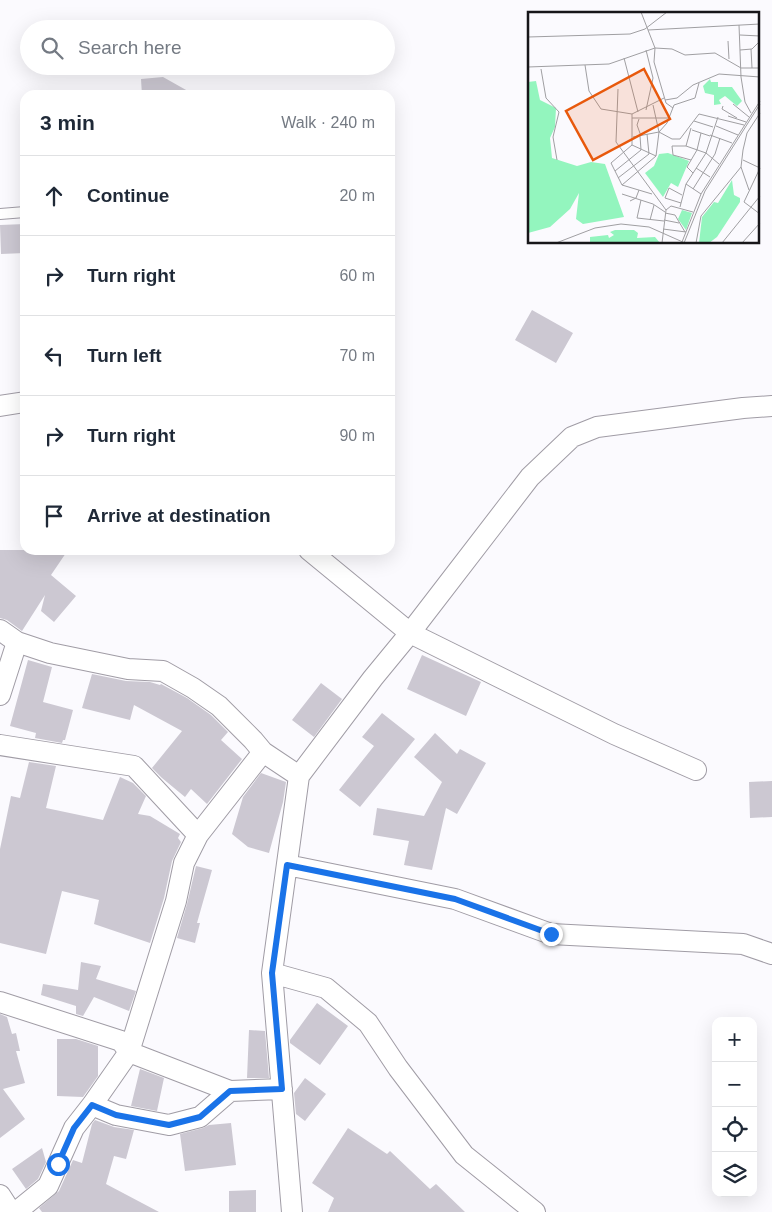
<!DOCTYPE html>
<meta charset="utf-8">
<style>
body{margin:0;font-family:Helvetica,sans-serif;background:#f2f2f3;color:#1f2937}
.controls{position:absolute;right:15px;bottom:15px;display:grid;overflow:hidden;border-radius:10px;box-shadow:0 5px 20px #0002}
.controls button{width:45px;height:45px;display:grid;place-items:center;padding:0;border:0;border-bottom:1px solid #e0e1e3;background:#fff;color:#1f2937;font:25px sans-serif}
.stop{position:absolute;width:15px;height:15px;margin:-11px;border:4px solid #1a73e8;border-radius:50%;background:#fff}
.stop.end{background:#1a73e8;border-color:#fff;box-shadow:0 1px 5px #0008}
.list{margin:0;padding:0;list-style:none}
h2{display:flex;justify-content:space-between;align-items:center;height:65px;margin:0;padding:0 20px;font-size:21px}
h2 small{font-size:16px;font-weight:400;color:#747a83}
.list li{display:grid;grid-template-columns:32px 1fr auto;gap:15px;align-items:center;box-sizing:border-box;height:80px;padding:0 20px;border-top:1px solid #e0e1e3}
.list b{display:block;font-size:19px;white-space:nowrap}
.list em{font-size:16px;font-style:normal;color:#747a83}
.icon{flex:none;width:28px;height:28px;fill:none;stroke:currentColor;stroke-width:2;stroke-linecap:round;stroke-linejoin:round}
.map{position:relative;flex:none;width:772px;height:1212px;overflow:hidden}
.search{position:absolute;background:#fff;box-shadow:0 5px 20px #0002;left:20px;top:20px;width:375px;height:55px;display:flex;align-items:center;gap:12px;box-sizing:border-box;padding:0 18px;border-radius:28px;color:#747a83;font-size:19px}
.panel{position:absolute;background:#fff;box-shadow:0 5px 20px #0002;left:20px;top:90px;width:375px;height:465px;border-radius:15px}
.map>svg:first-child{display:block}
.building{fill:#ccc8d2}
.lines{fill:none;stroke-linecap:round;stroke-linejoin:round}
.service-casing{stroke:#a09ca5;stroke-width:12}
.minor-casing{stroke:#a09ca5;stroke-width:22}
.service{stroke:#fff;stroke-width:10}
.minor{stroke:#fff;stroke-width:20}
.route{stroke:#1a73e8;stroke-width:6}
.inset-road{fill:none;stroke:#a09fa2;stroke-width:1}
.view{fill:#e8590c;fill-opacity:0.15;stroke:#e8590c;stroke-width:2.5}
.inset-edge{fill:none;stroke:#171619;stroke-width:2.5}
</style>
<div class="map">
<svg width="772" height="1212" viewBox="0 0 772 1212">
<rect width="100%" height="100%" fill="#fbfafe"/>
<path class="building" d="M163,77L195,95H142L141,79Z
M25,224V253L1,254L0,225Z
M532,310L573,333L556,363L515,340Z
M0,550H68L51,575L76,596L54,622L41,611L45,595L22,631L7,620L0,618Z
M422,655L481,682L466,716L407,689Z
M28,660L52,667L43,702L73,710L65,740H63L62,743L35,738L36,733L10,726Z
M92,674L126,681L150,682L160,685L161,684L187,698L211,715L228,732L221,740L242,759L207,804L191,789L185,797L162,778L152,768L182,731L134,705L130,720L82,708Z
M321,683L342,699L314,737L292,720Z
M382,713L415,739L360,807L339,790L374,746L362,737Z
M435,733L457,754L460,749L486,763L457,814L446,808L432,870L404,865L409,841L373,835L377,808L424,816L442,782L414,757Z
M29,762L56,766L46,808L103,820L120,777L133,783L146,796L138,814L150,816L180,834L178,838L181,842L172,861L164,898L150,943L94,924L99,900L62,891L46,954L0,943V849L11,796L20,798Z
M261,773L286,782L283,802L269,853L248,847L232,834L243,797Z
M772,781V817L750,818L749,782Z
M196,866L212,870L197,923H200L195,943L177,938L187,904Z
M81,962L101,966L96,979L136,991L129,1011L94,997L83,1016L76,1014V1006L41,995L43,984L78,990Z
M317,1003L348,1026L320,1065L290,1043V1040Z
M0,1014L7,1017L12,1034L16,1033L20,1051H16L25,1083L3,1089L25,1119L0,1138Z
M249,1030L265,1031L269,1078H247Z
M57,1039H76L98,1046V1076L83,1097L57,1096Z
M140,1069L164,1078L157,1111L131,1106Z
M305,1078L326,1094L305,1121L296,1114L294,1093Z
M95,1120L114,1127L134,1130L126,1159L114,1156L106,1184L159,1212H42L39,1208L59,1191L73,1160L82,1163L92,1124Z
M231,1123L236,1165L185,1171L180,1134L203,1128L209,1125Z
M348,1128L387,1154L390,1151L430,1189L436,1184L465,1212H328L334,1198L312,1183Z
M42,1148L46,1162L38,1179L26,1189L12,1169Z
M256,1190V1212H229V1191Z"/>
<g class="lines">
<defs>
<path id="service" d="M0,214L25,212"/>
<path id="minor" d="M0,406L25,402
M309,550L410,633L614,734L696,770
M0,630L17,642L50,653L128,669L163,671L193,688L219,706L253,740L263,752L299,776
M0,695L17,642
M0,745L134,766L198,835
M287,865L455,899L551,934L743,944L772,954
M272,973L326,988L368,1023L398,1068L464,1155L535,1212
M0,1002L121,1041L129,1052L230,1091L282,1089
M92,1105L116,1115L169,1125L200,1117L230,1091
M0,1195L11,1212
M16,1212L48,1186L74,1128L92,1105L129,1052L176,901L184,863L198,835L263,752
M292,1212L272,973L299,776L373,678L410,633L530,477L572,437L597,427L743,408L772,406"/>
</defs>
<use href="#service" class="service-casing"/>
<use href="#minor" class="minor-casing"/>
<use href="#service" class="service"/>
<use href="#minor" class="minor"/>
</g>
<g class="lines">
<path class="route" d="M58,1164L74,1128L92,1105L116,1115L169,1125L200,1117L230,1091L282,1089L272,973L287,865L455,899L551,934"/>
</g>
<g transform="translate(528 12)">
<rect width="231" height="231" fill="#fbfafe"/>
<path d="M182,67L183,70H190V75H204L214,89L209,94L197,84L191,88L193,92L186,93V83L177,81L175,74ZM8,69L12,88L28,96L27,115L22,126L24,146L49,154L63,150L77,152L96,205L55,212L48,207L51,181L42,197L22,215L0,221V70ZM140,141L161,149L150,175L143,171L135,185L117,161L126,154L131,142ZM204,168L206,183L212,186V190L189,225L181,231H171L174,205L186,190L190,191ZM154,198L164,201L158,218L150,207ZM87,218H106L110,221L109,226L127,225L132,231H62V225L80,223L81,226L86,223L82,220Z" fill="#93f5be"/>
<path class="inset-road" d="M113,0L127,36L126,50L138,91L145,96M211,13L213,65L217,90L223,101M120,18L232,12M212,23L232,24M0,25L102,22L117,17L139,0M200,29L201,47M223,37L224,56M212,38L224,37L232,29M96,46L110,100M57,53L61,79L73,97L104,102L136,86M0,55L81,52L127,36L144,37L157,43L187,41L213,56H232M13,57L18,86L31,100L25,125L29,148M90,77L88,130L138,198L134,231M137,88L149,86L165,73L191,62L232,65M205,92L221,105M125,93L131,120M195,94L194,97L209,106M118,98L125,66L118,38M104,102V133L83,151L94,173L128,144L131,120L139,111L146,93L167,86L171,71M200,104L218,110M104,106H142M111,107L109,113L113,124M166,109L185,115M188,114L210,123M164,118L182,124M182,123L204,131M105,125L131,120L144,127H152L171,102L216,113M104,133L128,144M158,134L163,116M163,148L145,143L144,134H158L178,141L191,152M215,148L232,156M168,156L182,165M232,156L216,190L232,202M87,159L113,138L112,124M165,161L159,155L169,138L173,121M90,166L121,142L119,122M158,172L173,182M94,173L124,182M165,177L187,142L192,126M221,178L213,155L215,138L219,121L232,101M94,182L125,192L137,200M113,188L109,206L136,209M102,189L108,186L111,178M153,191L137,186L141,176L154,183M152,195L158,172L178,141L190,105M138,198L143,194L165,200M137,201L147,203L157,220M122,208L126,193M136,208L151,211M135,217L158,220M154,230L173,182L232,89M28,231L67,216L93,212L121,215L157,231M156,231L177,179L232,92M168,231L173,204L213,155M194,231L232,184M214,231L232,211"/>
<path class="view" d="M116,57L142,107L65,148L38,99Z"/>
<rect width="231" height="231" class="inset-edge"/>
</g>
</svg>
<div class="controls">
<button>+</button>
<button>−</button>
<button><svg class="icon" aria-label="locate" viewBox="0 0 24 24"><circle cx="12" cy="12" r="6"/><path d="M12 2v4M12 18v4M2 12h4M18 12h4"/></svg></button>
<button><svg class="icon" aria-label="layers" viewBox="0 0 24 24"><path d="M12 4l9 5-9 5-9-5zM3 14l9 5 9-5"/></svg></button>
</div>
<div class="stop" style="left:58px;top:1164px"></div>
<div class="stop end" style="left:551px;top:934px"></div>
<div class="search"><svg class="icon" aria-label="search" viewBox="0 0 24 24"><circle cx="10" cy="10" r="6"/><path d="M15 15l6 6"/></svg>Search here</div>
<section class="panel">
<h2>3 min<small>Walk · 240 m</small></h2>
<ul class="list">
<li><svg class="icon" aria-label="ahead" viewBox="0 0 24 24"><path d="M12 20V5M6 11l6-6 6 6"/></svg><div><b>Continue</b></div><em>20 m</em></li>
<li><svg class="icon" aria-label="right" viewBox="0 0 24 24"><path d="M7 20v-9h11M14 6l5 5-5 5"/></svg><div><b>Turn right</b></div><em>60 m</em></li>
<li><svg class="icon" aria-label="left" viewBox="0 0 24 24"><path d="M17 20v-9H6M10 6l-5 5 5 5"/></svg><div><b>Turn left</b></div><em>70 m</em></li>
<li><svg class="icon" aria-label="right" viewBox="0 0 24 24"><path d="M7 20v-9h11M14 6l5 5-5 5"/></svg><div><b>Turn right</b></div><em>90 m</em></li>
<li><svg class="icon" aria-label="arrive" viewBox="0 0 24 24"><path d="M6 21V4h12l-3 4 3 4H6"/></svg><div><b>Arrive at destination</b></div></li>
</ul>
</section>
</div>
